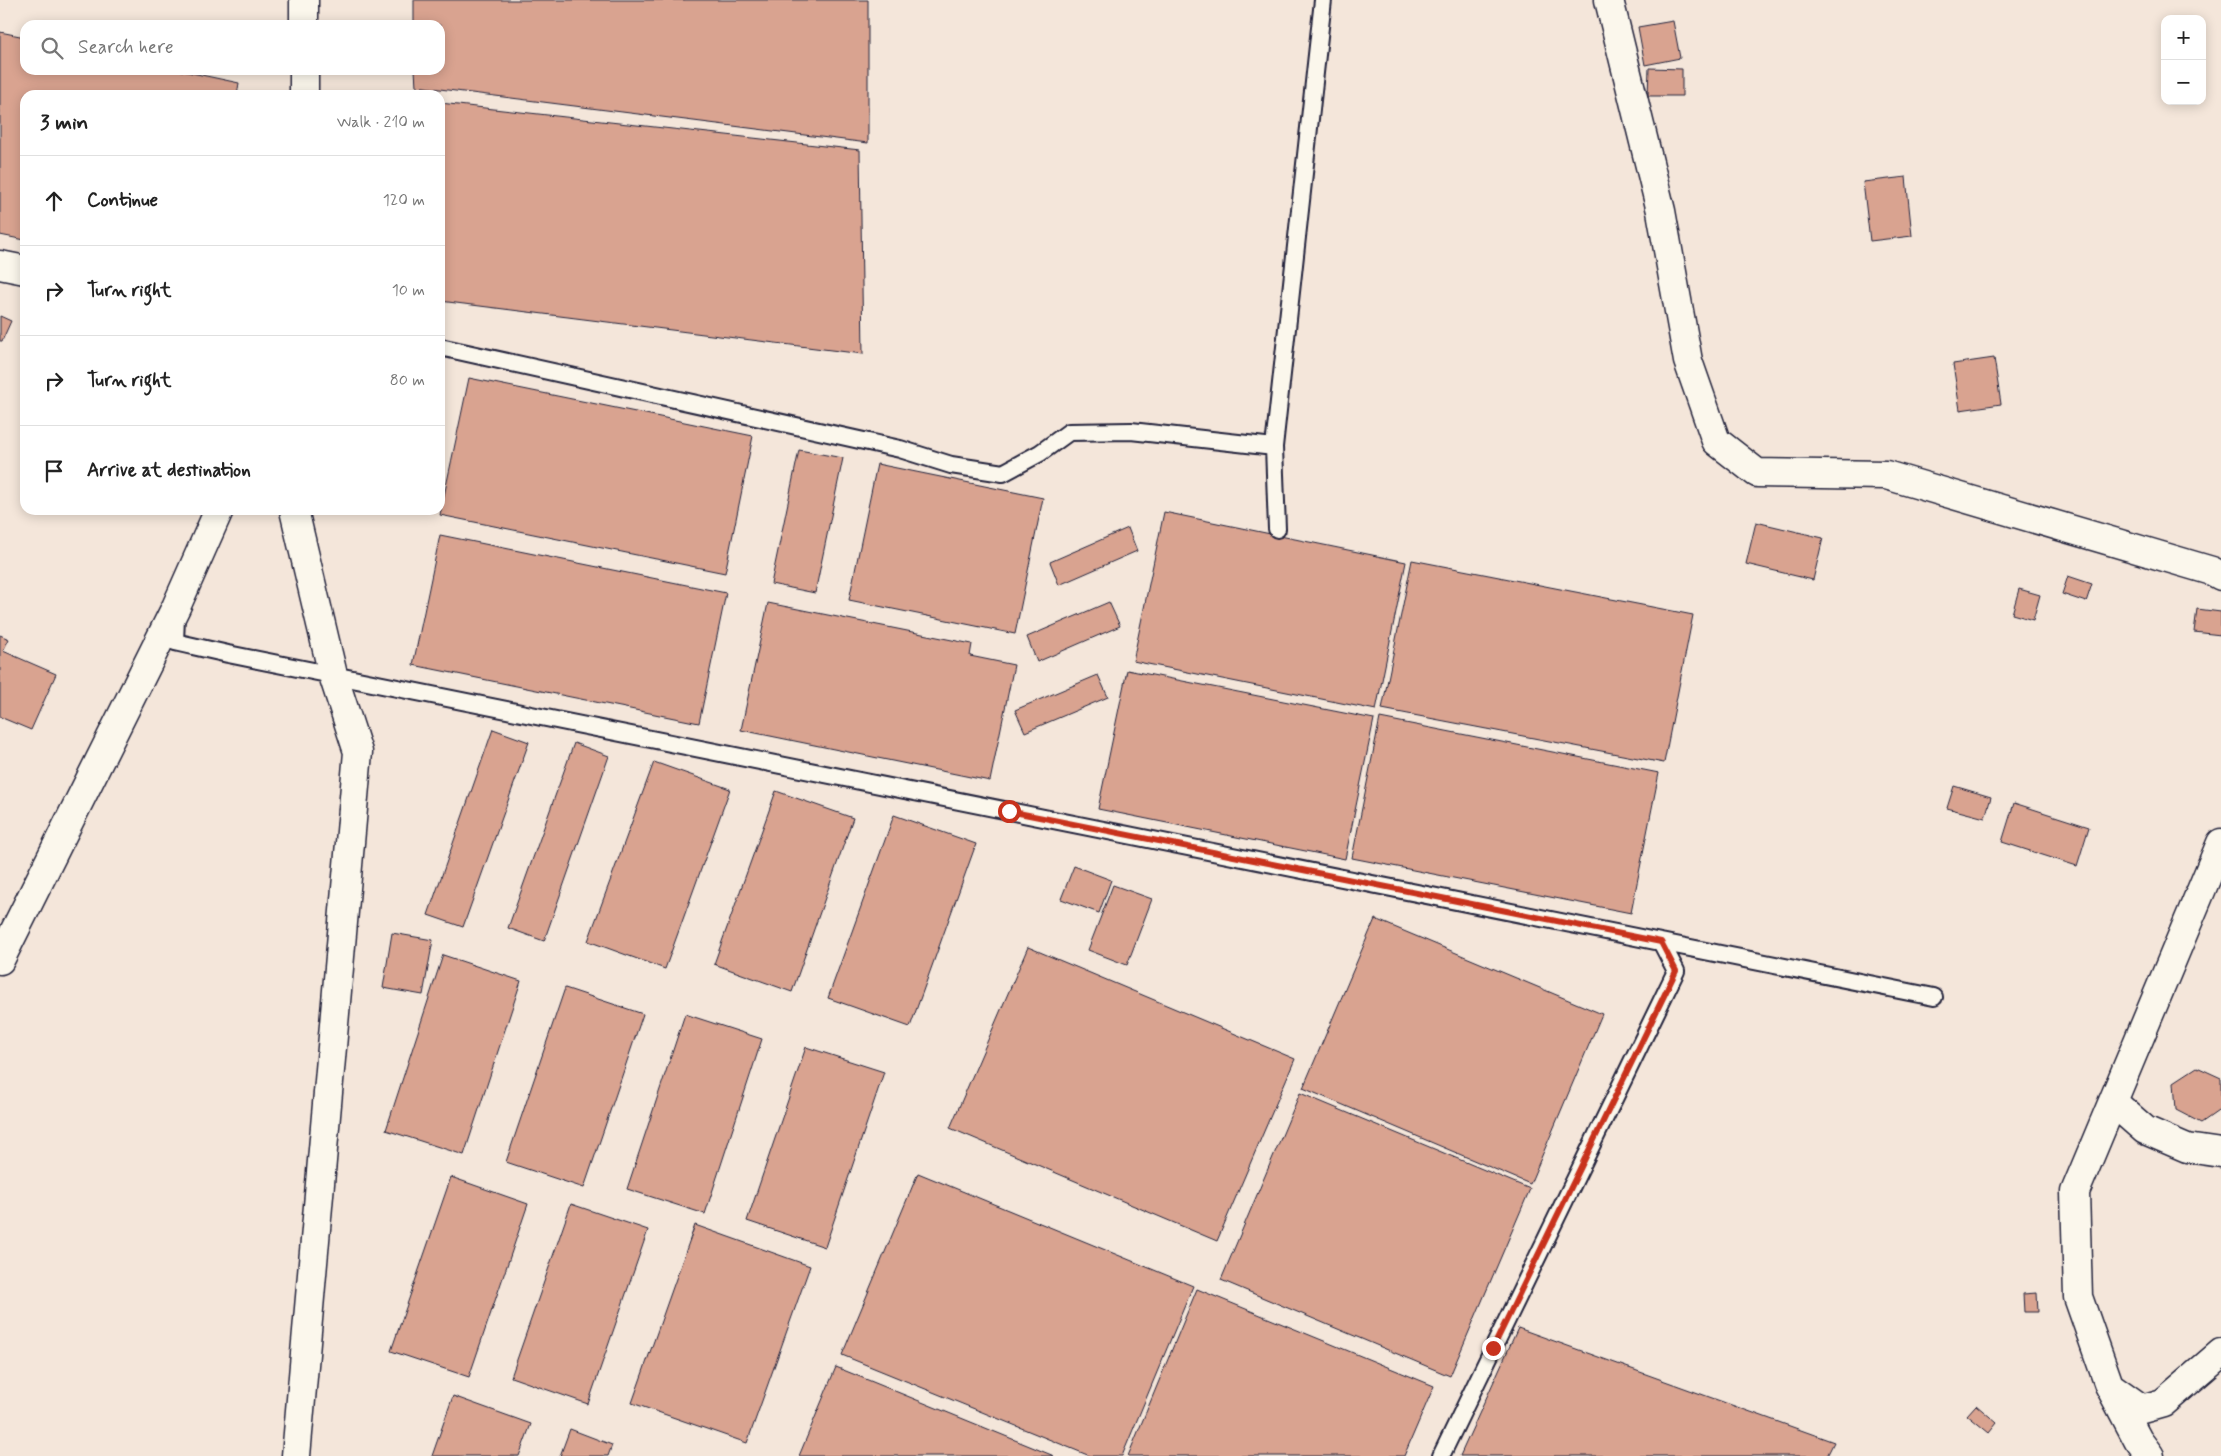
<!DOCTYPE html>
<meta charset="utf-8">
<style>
body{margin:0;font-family:Mynerve,sans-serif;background:#f6f6f6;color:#222}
.controls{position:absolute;right:15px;top:15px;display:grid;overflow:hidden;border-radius:10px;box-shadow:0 2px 12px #0003}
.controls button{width:45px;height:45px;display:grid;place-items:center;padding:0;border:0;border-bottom:1px solid #e0e0e0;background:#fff;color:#222;font:25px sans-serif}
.stop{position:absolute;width:15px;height:15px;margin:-11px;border:4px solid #c8321e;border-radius:50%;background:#fff}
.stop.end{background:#c8321e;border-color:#fff;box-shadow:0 1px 5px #0008}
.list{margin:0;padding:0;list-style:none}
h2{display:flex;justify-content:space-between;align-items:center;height:65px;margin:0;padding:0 20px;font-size:21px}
h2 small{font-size:16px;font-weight:400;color:#767676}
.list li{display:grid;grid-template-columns:32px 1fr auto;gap:15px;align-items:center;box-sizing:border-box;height:90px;padding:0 20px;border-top:1px solid #e0e0e0}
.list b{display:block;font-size:19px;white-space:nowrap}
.list em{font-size:16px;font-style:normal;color:#767676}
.icon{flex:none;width:28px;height:28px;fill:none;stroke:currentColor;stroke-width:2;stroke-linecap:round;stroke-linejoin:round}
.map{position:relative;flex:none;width:2221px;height:1456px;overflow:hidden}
.search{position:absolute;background:#fff;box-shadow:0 2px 12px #0003;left:20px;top:20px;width:425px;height:55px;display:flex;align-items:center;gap:12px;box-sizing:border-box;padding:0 18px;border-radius:15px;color:#767676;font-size:19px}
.panel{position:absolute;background:#fff;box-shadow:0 2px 12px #0003;left:20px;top:90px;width:425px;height:425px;border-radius:15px}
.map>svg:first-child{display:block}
.building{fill:#d9a390;stroke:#22223b}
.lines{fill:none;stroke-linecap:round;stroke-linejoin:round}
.service-casing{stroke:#22223b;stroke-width:20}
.minor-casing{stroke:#22223b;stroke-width:31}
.service{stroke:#fbf7ec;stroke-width:16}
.minor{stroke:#fbf7ec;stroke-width:28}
.route{stroke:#c8321e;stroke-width:6}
</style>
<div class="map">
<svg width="2221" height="1456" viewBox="0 0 2221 1456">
<rect width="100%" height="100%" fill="#f4e6da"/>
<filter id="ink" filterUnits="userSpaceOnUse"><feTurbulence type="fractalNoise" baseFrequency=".02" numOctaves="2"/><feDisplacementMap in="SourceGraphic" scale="10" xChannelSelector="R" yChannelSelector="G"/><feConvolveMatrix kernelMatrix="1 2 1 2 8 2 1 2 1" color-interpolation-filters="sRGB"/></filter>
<g filter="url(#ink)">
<path class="building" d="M414,0H868V143L416,86L415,70H440V25H414Z
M1673,21L1680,58L1645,65L1638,27Z
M0,32L25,37V70H178L239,83L237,95H25V240L0,235Z
M1649,68L1682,69V96H1648Z
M440,103L860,150L863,354L440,301Z
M1906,177L1912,236L1870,241L1863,182Z
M0,316L11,321L2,341H0Z
M1994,358L2001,404L1960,410L1953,364Z
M469,378L753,436L725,573L440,515Z
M799,450L843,458L815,593L771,584Z
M877,464L1043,498L1015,634L849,600Z
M1164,512L1406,562L1376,710L1133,661Z
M1756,522L1823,538L1813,580L1746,564Z
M1128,528L1137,551L1059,585L1050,562Z
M440,535L726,593L699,723L413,665Z
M1412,560L1693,615L1664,763L1382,709Z
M2068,576L2092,584L2086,602L2062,594Z
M2019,589L2040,595L2033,620L2012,614Z
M1109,602L1120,626L1037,662L1027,637Z
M768,603L972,644L970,656L1014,665L990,781L741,730Z
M2197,609L2221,612V635L2194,632Z
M0,635L9,639L3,651L56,674L31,730L0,717Z
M1127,670L1374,719L1345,859L1098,809Z
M1098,675L1108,697L1025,732L1015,710Z
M1380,718L1659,773L1631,913L1352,858Z
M493,729L529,742L463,927L428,915Z
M574,743L609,756L544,941L508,928Z
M654,762L730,789L665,969L588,941Z
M1954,786L1991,797L1985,818L1947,808Z
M776,791L853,818L792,992L714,964Z
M2014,803L2089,827L2077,866L2002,842Z
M894,815L976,844L910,1027L828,998Z
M1074,866L1111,880L1099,913L1061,899Z
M1113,885L1152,899L1127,965L1088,950Z
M1375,919L1602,1014L1530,1184L1303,1088Z
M392,933L433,940L423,995L383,988Z
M1028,947L1295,1059L1217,1241L950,1128Z
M443,955L521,981L464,1155L386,1130Z
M565,988L643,1014L584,1188L506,1162Z
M685,1014L762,1039L705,1214L627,1189Z
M806,1047L884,1072L825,1247L747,1221Z
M2197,1067L2221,1078V1109L2201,1123L2176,1110L2174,1082Z
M1300,1093L1530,1189L1450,1376L1221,1280Z
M918,1173L1193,1286L1122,1456H1090L842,1355Z
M451,1177L528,1204L469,1377L391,1351Z
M571,1204L648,1230L588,1404L511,1377Z
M695,1225L810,1266L747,1443L632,1403Z
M1197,1289L1434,1386L1404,1456H1128Z
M2037,1293L2038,1312H2024L2023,1294Z
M1518,1328L1834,1442L1827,1456H1460Z
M836,1367L1054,1456H799Z
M453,1396L531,1424L519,1456H432Z
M1976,1405L1997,1423L1989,1433L1967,1415Z
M570,1429L612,1445L608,1456H560Z"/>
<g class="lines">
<defs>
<path id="service" d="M440,347L900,449L951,465L1003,473L1040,453L1069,432L1131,431L1274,447
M1277,529L1274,447L1323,0
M176,617L175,642L228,654L1934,997
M1441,1456L1676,971L1661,942"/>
<path id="minor" d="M304,0V25
M1609,0L1661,211L1688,361L1716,441L1757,473L1886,475L2212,571L2221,576
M304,70V95
M0,265L25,270
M294,510L333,675L358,752L296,1456
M0,960L176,607L219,510
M2113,1102L2145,1130L2187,1148L2221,1153
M2111,1387L2142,1409L2163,1403L2221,1353
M2150,1456L2138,1440L2109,1385L2078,1297L2075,1192L2221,843"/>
</defs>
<use href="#service" class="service-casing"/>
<use href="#minor" class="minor-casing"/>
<use href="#service" class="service"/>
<use href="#minor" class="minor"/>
</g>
</g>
<g class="lines" filter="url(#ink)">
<path class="route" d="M1009,811L1661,942L1676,971L1493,1348"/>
</g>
</svg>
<div class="controls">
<button>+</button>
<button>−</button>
</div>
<div class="stop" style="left:1009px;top:811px"></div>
<div class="stop end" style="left:1493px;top:1348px"></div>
<div class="search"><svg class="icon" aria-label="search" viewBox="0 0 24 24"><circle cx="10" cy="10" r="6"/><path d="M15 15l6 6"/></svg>Search here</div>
<section class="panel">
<h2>3 min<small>Walk · 210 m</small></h2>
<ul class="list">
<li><svg class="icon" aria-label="ahead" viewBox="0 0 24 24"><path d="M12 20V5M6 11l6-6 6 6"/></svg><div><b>Continue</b></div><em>120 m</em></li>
<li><svg class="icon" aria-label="right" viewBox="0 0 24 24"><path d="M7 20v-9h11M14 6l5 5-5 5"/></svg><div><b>Turn right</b></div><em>10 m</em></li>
<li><svg class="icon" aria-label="right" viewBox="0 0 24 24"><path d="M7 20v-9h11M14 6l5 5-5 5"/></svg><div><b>Turn right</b></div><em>80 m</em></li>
<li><svg class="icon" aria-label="arrive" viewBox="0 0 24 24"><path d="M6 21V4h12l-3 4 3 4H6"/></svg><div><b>Arrive at destination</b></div></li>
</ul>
</section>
</div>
